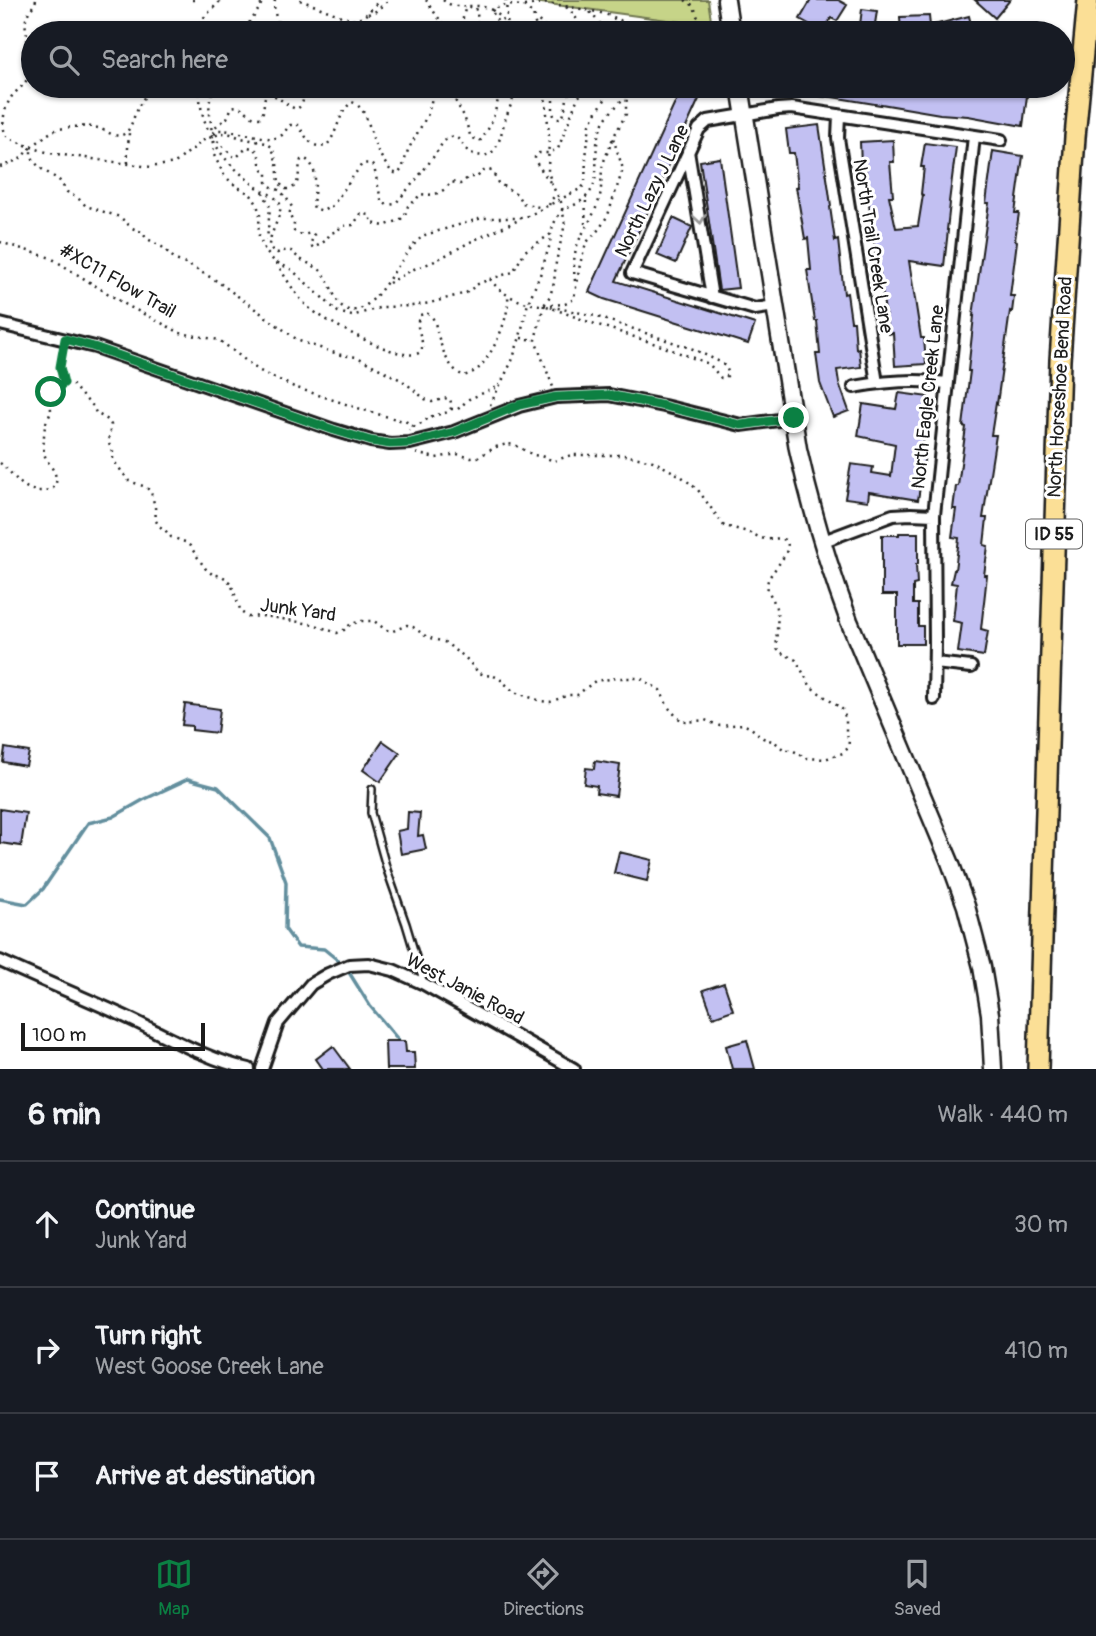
<!DOCTYPE html>
<meta charset="utf-8">
<style>
body{margin:0;font-family:Pangolin,sans-serif;background:#242831;color:#f1f3f6}
.scale{position:absolute;left:21px;bottom:18px;width:184px;box-sizing:border-box;padding-left:7px;border:4px solid #1c1c1c;border-top:0;font-size:19px;line-height:24px;white-space:nowrap;color:#1c1c1c;-webkit-text-stroke:5px #fff;paint-order:stroke}
.stop{position:absolute;width:21px;height:21px;margin:-16px;border:5px solid #0b8043;border-radius:50%;background:#fff}
.stop.end{background:#0b8043;border-color:#fff;box-shadow:0 2px 7px #0008}
.list{margin:0;padding:0;list-style:none}
h2{display:flex;justify-content:space-between;align-items:center;height:91px;margin:0;padding:0 28px;font-size:30px}
h2 small{font-size:23px;font-weight:400;color:#9ea1a6}
.list li{display:grid;grid-template-columns:46px 1fr auto;gap:21px;align-items:center;box-sizing:border-box;height:126px;padding:0 28px;border-top:2px solid #363941}
.list b{display:block;font-size:26px;white-space:nowrap}
.list p{margin:0;font-size:23px;white-space:nowrap;color:#9ea1a6}
.list em{font-size:23px;font-style:normal;color:#9ea1a6}
.icon{flex:none;width:38px;height:38px;fill:none;stroke:currentColor;stroke-width:2;stroke-linecap:round;stroke-linejoin:round}
.map{position:relative;flex:none;width:1096px;height:1069px;overflow:hidden}
.search{position:absolute;background:#171b24;box-shadow:0 2px 5px #0004;left:21px;right:21px;top:21px;height:77px;display:flex;align-items:center;gap:18px;box-sizing:border-box;padding:0 24px;border-radius:38px;color:#9ea1a6;font-size:26px}
.sheet{height:469px;background:#171b24}
nav{display:flex;justify-content:space-around;align-items:center;box-sizing:border-box;height:98px;border-top:2px solid #363941;background:#171b24;font-size:19px;color:#9ea1a6}
nav a{display:grid;justify-items:center;gap:4px}
nav .on{color:#0b8043}
.map>svg:first-child{display:block}
.green{fill:#c6d488;stroke:#717852;stroke-width:2}
.lines{fill:none;stroke-linecap:round;stroke-linejoin:round}
.stream{stroke:#638f9e;stroke-width:3.5}
.building{fill:#c2c0f2;stroke:#1c1c1c;stroke-width:2}
.lane-casing{stroke:#1c1c1c;stroke-width:10}
.street-casing{stroke:#1c1c1c;stroke-width:16}
.secondary-casing{stroke:#1c1c1c;stroke-width:21}
.highway-casing{stroke:#1c1c1c;stroke-width:24}
.path{stroke:#1c1c1c;stroke-width:2.5;stroke-dasharray:2 5;stroke-linecap:butt}
.lane{stroke:#fff;stroke-width:5}
.street{stroke:#fff;stroke-width:10}
.secondary{stroke:#fff;stroke-width:16}
.highway{stroke:#fbdf96;stroke-width:19}
.oneway{stroke:#999}
.route{stroke:#0b8043;stroke-width:9}
.labels{text-anchor:middle;dominant-baseline:central;stroke-width:6;stroke-linejoin:round;paint-order:stroke}
.shield{fill:#fff;stroke:#606060;stroke-width:2}
.shield-label{font-size:18px;font-weight:bold;fill:#1c1c1c}
.street-label{font-size:19px;fill:#1c1c1c;stroke:#fff}
</style>
<div class="map">
<svg width="1096" height="1069" viewBox="0 0 1096 1069">
<rect width="100%" height="100%" fill="#fff"/>
<filter id="ink" filterUnits="userSpaceOnUse"><feTurbulence type="fractalNoise" baseFrequency=".0143" numOctaves="2"/><feDisplacementMap in="SourceGraphic" scale="14" xChannelSelector="R" yChannelSelector="G"/><feConvolveMatrix kernelMatrix="1 2 1 2 8 2 1 2 1" color-interpolation-filters="sRGB"/></filter>
<g filter="url(#ink)">
<path class="green" d="M519,0H708L712,26Z"/>
<g class="lines">
<path class="stream" d="M0,899L27,904L43,889L88,823L113,817L143,800L188,779L218,787L270,838L286,882L285,929L298,947L324,949L345,966L370,1006L401,1043"/>
</g>
<path class="building" d="M811,0H838L847,5L837,21L831,18L823,32L800,19Z
M975,0H1010L995,18Z
M862,9L877,11L875,24L900,28V33H859Z
M929,16L930,26L969,16L973,33H901L900,17Z
M691,86H705L616,281L755,324L748,344L604,299L589,292L680,92L686,95Z
M789,86H965L1027,96L1023,126L968,116L940,114L881,104V105L826,96L825,97L788,91Z
M819,125L829,191L831,206L830,207L835,241L838,240L844,294L847,293L851,321H854L856,349L859,348L861,367L837,370L839,383L849,411L833,417L820,383L816,354H820L817,321H815L807,270H811L808,238L805,239L796,187H798L794,153H789L786,129Z
M893,140L894,162H890L893,196H889L896,228L918,226L923,195L921,194L924,167H921L925,143L956,147L949,202L950,203L947,230H948L944,266L909,261L921,338H924L926,364L895,366L893,333L888,334L877,254H875L872,227L870,228L867,215L870,214L865,164H861L860,142Z
M993,151L1023,156L1015,213H1019L1015,240L1017,241L1010,296H1014L1012,312L1010,311L997,404L996,403L991,435H996L983,518H987L984,545L988,546L984,575H987L981,629L988,631L984,656L958,652L962,623L953,621L957,584L951,583L954,570H955L959,538L952,537L956,509H953L956,486H958L966,427L963,426L970,371H968L974,316H973L989,203H986Z
M720,158L738,288L719,290L700,161Z
M673,218L692,227L676,263L657,255Z
M899,393L929,397L922,452L925,453L918,500L869,492L868,501L845,498L851,464L873,467L872,473L891,476L895,444L858,436L863,404L896,409Z
M899,533H918V564H916L917,584L913,585V604H918V626H923V644H897V595H882V535H899Z
M185,704L220,709L217,733L192,730V726L182,725Z
M383,741L400,753L380,782L363,770Z
M5,748L29,752L26,766L3,762Z
M595,761L620,765L616,796L596,793L597,786L584,784L586,768L594,769Z
M0,809L26,813L21,846L0,843Z
M408,812L420,813L418,836L423,835L426,849L401,854L397,831L407,829Z
M619,852L652,860L647,881L614,873Z
M724,983L733,1010L713,1017L703,990Z
M747,1040L755,1069H732L726,1046Z
M385,1041H405L406,1052H414L415,1069H386Z
M333,1046L350,1069H323L316,1059Z"/>
<g class="lines">
<defs>
<path id="lane" d="M372,789L371,813L387,870L406,924L424,984"/>
<path id="street" d="M839,115L838,138L877,383
M688,151L712,297
M775,306L755,309L632,273L699,129L708,121L778,109L792,108L1001,140
M0,324L95,347L334,430L371,441L390,444L410,443L454,432L519,406L556,397L609,395L664,406L741,425L794,418
M854,387C886,381 915,379 947,383
M821,542L893,515L911,514L934,515
M935,663L971,667
M934,699L935,644L934,515L974,136
M0,961C41,980 83,997 124,1016C165,1035 205,1059 249,1069
M262,1069L278,1023L311,984L328,974L349,965L369,964L393,970L424,984L574,1069"/>
<path id="secondary" d="M726,0L731,33
M740,86L798,449C811,508 828,565 849,621L950,862L966,906L982,967L990,1014L993,1069"/>
<path id="highway" d="M1038,1069L1060,360L1075,137L1088,0"/>
</defs>
<use href="#lane" class="lane-casing"/>
<use href="#street" class="street-casing"/>
<use href="#secondary" class="secondary-casing"/>
<use href="#highway" class="highway-casing"/>
<path class="path" d="M36,0C34,7 27,12 26,19C24,26 28,34 27,41C26,47 25,46 26,52C27,60 30,65 29,73C27,84 20,87 13,95C5,104 0,125 6,135C12,141 24,144 31,147C41,141 47,132 59,129C70,127 86,125 98,128C106,130 115,139 124,134C129,131 131,125 133,120C137,107 144,97 152,86
M192,0H197
M275,0C272,13 279,21 280,33
M300,0L352,20C366,19 370,9 380,0
M426,0C435,12 444,33 461,27L465,9L469,7L477,10L478,33
M443,0C459,13 472,0 492,10L506,5L524,6L548,3L597,12L611,16L620,20L632,33
M506,0L508,33
M685,0L694,6L697,16L708,24
M524,6L533,14L537,33
M566,7C576,15 578,21 582,33
M492,10L501,17L507,28
M590,12L602,26L606,33
M493,13L498,23L499,33
M368,14L376,11L389,0
M534,16L546,29
M613,18L617,21L621,33
M189,33L221,0
M239,33C250,23 257,14 263,0
M545,33L546,29L552,33
M200,86C199,103 202,116 209,132
M214,86L209,104L214,155L224,175L232,183L251,195L257,204L260,215L258,233L265,251L274,261L292,270L338,312L352,316L382,307L412,306L430,303L466,293L478,284L490,279L513,272L525,251L551,234L553,225L562,210C615,192 586,162 602,125C609,110 625,101 631,86
M322,86L331,94L337,91L340,86
M379,86L385,90L388,89L393,86
M553,86V113L555,118H559L563,117L570,86
M213,133L215,127L227,118L232,107C244,103 248,118 259,118C266,113 262,102 266,95L269,93C279,97 286,105 296,109C306,105 303,95 301,86
M214,134L218,130H224L273,139L282,135L290,125H298C306,136 310,149 326,146C338,134 338,112 352,102C368,108 370,133 376,147C380,156 386,165 392,172L398,174L402,169L408,150L428,114L433,94L438,87H446L449,90L464,116L470,135L477,141L481,140C493,125 497,105 501,86
M212,136L234,157H237L243,151L248,147C263,150 257,157 261,166C262,169 265,171 267,173V182L270,186L279,190L286,197L292,207L289,214L294,224L293,228L294,231L302,235L312,233L314,235L310,245L314,248L325,241L331,233L337,231L342,226L353,225L361,214L370,215L372,223L384,226L400,220L405,215L408,206L416,200L420,194C434,196 442,194 451,182L460,184L469,177H477C483,172 485,167 493,172L498,183L517,194L522,203L543,208
M214,141C221,158 240,173 254,185C261,191 276,195 280,204C283,214 269,234 269,246L273,251L277,253C293,248 289,250 300,259C308,264 317,266 323,273C333,284 335,314 356,310C381,305 402,249 425,235L482,218H516L528,216L582,188L585,183L586,157L590,124L596,113L614,86
M31,147L49,153L151,167L175,163L204,140L222,133L231,134L241,138L266,143L272,147L277,164L279,183L286,189C302,189 297,172 301,160L305,159C320,167 314,189 313,205L314,208L323,211L333,205L362,164C368,163 370,163 374,167L381,200L387,205L395,204C409,188 424,171 436,153C440,147 444,139 451,137C461,135 462,149 471,153C499,165 500,134 506,117C510,107 515,97 515,86
M128,163C127,151 129,141 129,129
M0,167L20,159L31,147V154L34,161L40,168L59,180L67,192L80,200L86,206L120,217L132,228L142,232L146,238L162,247L176,260L190,266L217,281L299,341L341,355L357,357L403,381L425,399L432,402L447,398L450,399C455,415 444,412 433,416C422,419 433,416 423,422C417,426 413,425 409,431
M550,182L535,161V157L539,153H548L558,149L578,97L592,86
M263,192L270,207L267,240
M549,205L551,200L557,194
M585,224L586,200
M0,242L51,258L128,306L173,329L180,333L219,340L258,370L294,387L370,412L407,422L412,426
M276,263C286,277 295,295 308,307C321,319 406,366 420,352C426,345 418,333 418,326C417,321 419,319 420,315C425,314 427,312 431,316C435,320 436,327 437,332C442,349 448,369 464,376C469,374 475,372 479,368C494,352 510,317 508,295
M490,279C502,296 524,305 544,305L550,296L554,283L556,262L565,224L561,202L552,185L548,171L549,133L544,86
M575,281C570,239 585,237 598,203C603,190 600,177 603,164C606,155 610,147 613,138
M389,283L414,269L433,262L472,241L521,219
M544,305L595,316L693,349L720,362L726,367L729,374L726,377L721,378L709,364L659,345L586,321Z
M544,305L535,340L553,387
M551,305L565,304L574,299L580,264L586,243L600,228L608,215L623,169L613,138L626,114V103L628,95
M521,338L535,340
M63,349L60,367L63,383
M490,405L512,361L520,337L528,303L540,275L550,244L551,234
M451,409H458L469,399L500,386
M0,463C17,476 23,496 49,490C55,488 57,484 56,478C55,469 46,462 44,453C43,446 44,433 45,426C46,421 50,416 51,411C51,406 49,400 50,395L63,383L72,384L83,397L93,406L96,413L108,420L111,425L108,442L113,452V460L129,481L146,487L151,492L155,507L156,521L159,526L165,530L171,537L185,542L190,546L205,568L212,574L222,576L228,580L232,586L241,612L248,617L265,616L316,625L337,633L344,630L351,624L362,621H374L386,630L393,631L407,625L413,627L427,637L447,643L454,650L464,656L478,672L484,675L494,676L500,679L514,692L541,701L550,702L568,695H577L595,681L617,678H640L660,690L668,707L678,718L686,722L705,720L720,726L743,724L751,728L763,738L775,742L783,749L794,751L806,758L825,759L843,753L848,748L849,741L846,732V719L842,709L811,687L796,660L778,651C774,637 780,622 776,608C774,597 763,590 769,578C773,570 794,549 786,541C781,536 772,540 765,539C760,538 755,535 750,533C742,530 733,528 724,526L698,490L681,476L653,461L624,455H571L554,461L541,456L533,455L515,445L507,444L496,447L478,457L471,458L457,454L436,458L414,453"/>
<use href="#lane" class="lane"/>
<use href="#street" class="street"/>
<use href="#secondary" class="secondary"/>
<use href="#highway" class="highway"/>
</g>
<defs><path id="oneway-chevron" d="M-2-3.5L2.5 0L-2 3.5" fill="none" stroke-width="1.6" stroke-linecap="round" stroke-linejoin="round" transform="scale(1.75)"/></defs>
<use class="oneway" href="#oneway-chevron" transform="translate(700 219) rotate(81)"/>
</g>
<g class="lines" filter="url(#ink)">
<path class="route" d="M51,392L64,383L60,367L65,339L94,347L334,430L371,441L390,444L410,443L454,432L519,405L556,397L609,395L664,406L741,425L794,418"/>
</g>
<g class="labels">
<rect class="shield" x="1026" y="519.5" width="56" height="29" rx="5"/>
<g class="shield-label">
<text x="1054" y="534">ID 55</text>
</g>
<g class="street-label">
<text transform="translate(652 191) rotate(-64)">North Lazy J Lane</text>
<text transform="translate(873 246) rotate(81)">North Trail Creek Lane</text>
<text transform="translate(118 281) rotate(30)">#XC11 Flow Trail</text>
<text transform="translate(1060 387) rotate(-87)">North Horseshoe Bend Road</text>
<text transform="translate(928 397) rotate(-84)">North Eagle Creek Lane</text>
<text transform="translate(298 610) rotate(8)">Junk Yard</text>
<text transform="translate(465 989) rotate(28)">West Janie Road</text>
</g>
</g>
</svg>
<div class="scale">100 m</div>
<div class="stop" style="left:51px;top:392px"></div>
<div class="stop end" style="left:794px;top:418px"></div>
<div class="search"><svg class="icon" aria-label="search" viewBox="0 0 24 24"><circle cx="10" cy="10" r="6"/><path d="M15 15l6 6"/></svg>Search here</div>
</div>
<section class="sheet">
<h2>6 min<small>Walk · 440 m</small></h2>
<ul class="list">
<li><svg class="icon" aria-label="ahead" viewBox="0 0 24 24"><path d="M12 20V5M6 11l6-6 6 6"/></svg><div><b>Continue</b><p>Junk Yard</p></div><em>30 m</em></li>
<li><svg class="icon" aria-label="right" viewBox="0 0 24 24"><path d="M7 20v-9h11M14 6l5 5-5 5"/></svg><div><b>Turn right</b><p>West Goose Creek Lane</p></div><em>410 m</em></li>
<li><svg class="icon" aria-label="arrive" viewBox="0 0 24 24"><path d="M6 21V4h12l-3 4 3 4H6"/></svg><div><b>Arrive at destination</b></div></li>
</ul>
</section>
<nav>
<a class="on"><svg class="icon" aria-label="map" viewBox="0 0 24 24"><path d="M3 6l6-2 6 2 6-2v14l-6 2-6-2-6 2zM9 4v14M15 6v14"/></svg>Map</a>
<a><svg class="icon" aria-label="directions" viewBox="0 0 24 24"><path d="M12 3l9 9-9 9-9-9zM9 14v-3h6M13 9l2 2-2 2"/></svg>Directions</a>
<a><svg class="icon" aria-label="saved" viewBox="0 0 24 24"><path d="M7 4h10v16l-5-4-5 4z"/></svg>Saved</a>
</nav>
